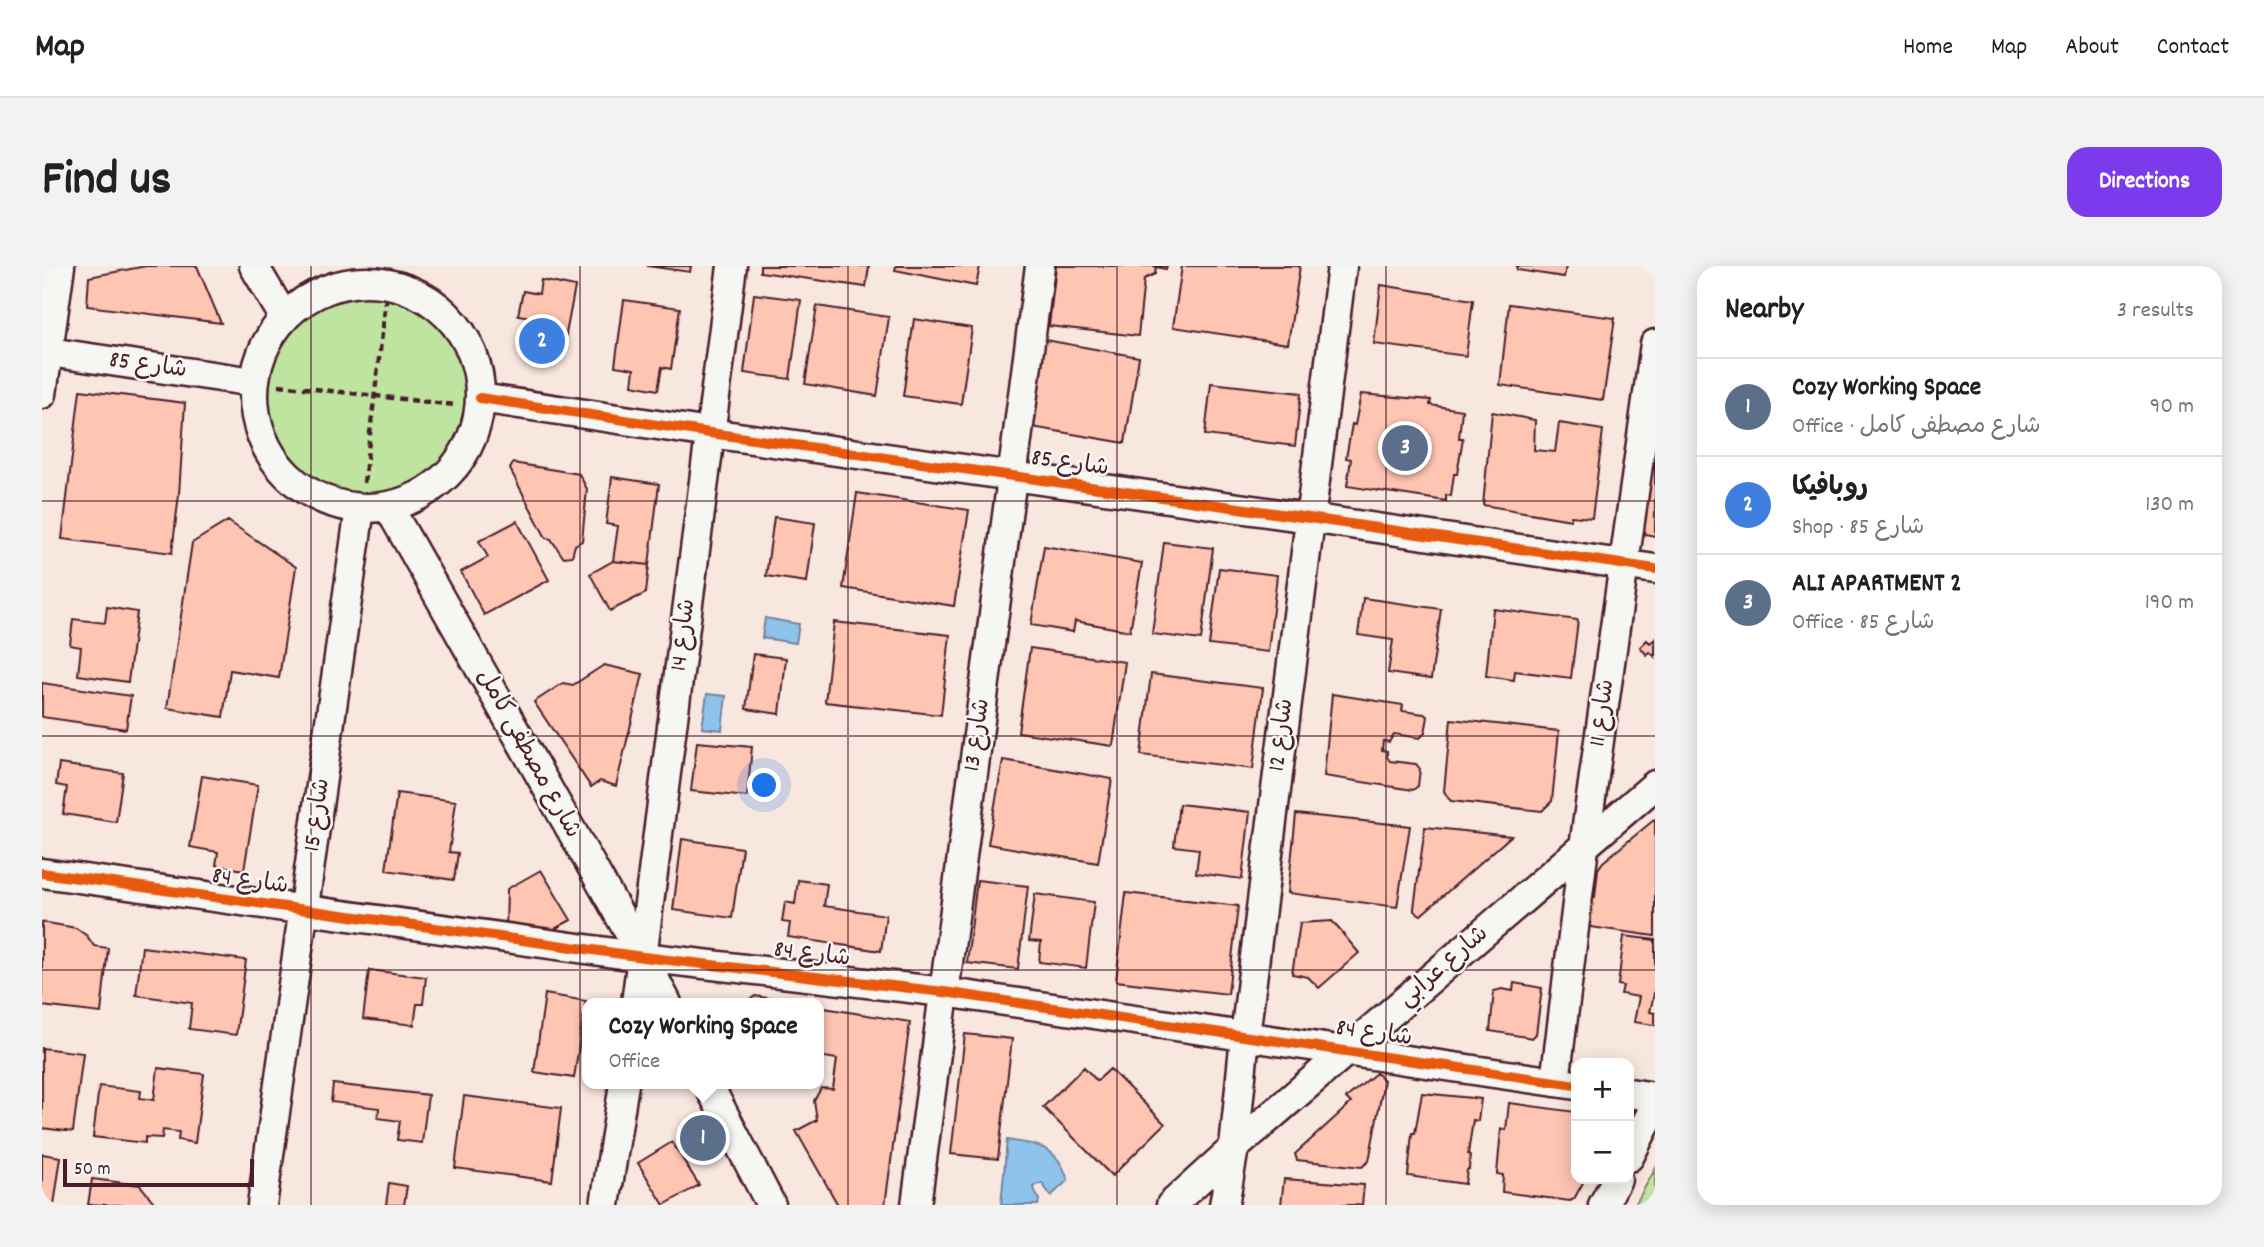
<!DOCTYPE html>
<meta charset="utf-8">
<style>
body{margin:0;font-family:Dekko,"Playpen Sans Arabic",sans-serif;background:#f2f2f2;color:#202124}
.controls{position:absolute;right:21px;bottom:21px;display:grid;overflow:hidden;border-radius:14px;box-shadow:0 4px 18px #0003}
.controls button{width:63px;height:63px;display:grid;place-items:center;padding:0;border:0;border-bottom:2px solid #e0e0e0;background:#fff;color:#202124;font:35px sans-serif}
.scale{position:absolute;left:21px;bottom:18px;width:191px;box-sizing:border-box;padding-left:7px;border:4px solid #4a1f2b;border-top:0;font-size:19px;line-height:24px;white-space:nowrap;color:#4a1f2b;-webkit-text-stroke:5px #f6f6f2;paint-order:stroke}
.you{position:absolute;left:723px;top:520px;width:24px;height:24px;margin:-18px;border:5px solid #fff;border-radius:50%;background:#1a73e8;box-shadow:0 0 0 10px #1a73e833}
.badge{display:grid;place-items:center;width:46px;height:46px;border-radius:50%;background:#7c3aed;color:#fff;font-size:23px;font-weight:700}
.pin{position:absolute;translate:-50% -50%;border:4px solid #fff;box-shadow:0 2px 7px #0006}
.popup{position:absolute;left:540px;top:732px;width:242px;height:91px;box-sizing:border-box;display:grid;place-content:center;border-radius:14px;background:#fff;filter:drop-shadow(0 2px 5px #0005);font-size:23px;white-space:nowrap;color:#757577}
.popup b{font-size:26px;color:#202124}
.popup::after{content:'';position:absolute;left:50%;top:100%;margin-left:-14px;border:14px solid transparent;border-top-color:#fff}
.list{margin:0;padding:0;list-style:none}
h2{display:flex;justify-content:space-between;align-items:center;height:91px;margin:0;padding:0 28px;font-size:30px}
h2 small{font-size:23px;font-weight:400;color:#757577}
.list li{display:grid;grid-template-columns:46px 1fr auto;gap:21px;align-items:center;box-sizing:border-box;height:98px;padding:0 28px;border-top:2px solid #e0e0e0}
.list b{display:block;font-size:26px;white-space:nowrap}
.list p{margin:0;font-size:23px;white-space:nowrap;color:#757577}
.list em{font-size:23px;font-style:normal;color:#757577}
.map{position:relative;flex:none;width:1613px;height:939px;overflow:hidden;border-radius:21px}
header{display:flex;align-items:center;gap:42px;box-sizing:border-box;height:98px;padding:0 35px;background:#fff;border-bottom:2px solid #e0e0e0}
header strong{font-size:33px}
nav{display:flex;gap:38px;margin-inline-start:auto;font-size:24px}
.intro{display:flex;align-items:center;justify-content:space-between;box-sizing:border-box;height:168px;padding:0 42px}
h1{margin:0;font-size:49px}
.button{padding:18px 32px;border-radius:21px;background:#7c3aed;color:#fff;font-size:24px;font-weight:700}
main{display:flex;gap:42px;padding:0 42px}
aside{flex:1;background:#fff;border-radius:21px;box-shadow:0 4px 18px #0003}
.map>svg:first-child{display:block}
.green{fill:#bee49f;stroke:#848265;stroke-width:2}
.water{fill:#8ec4ec;stroke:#73829f;stroke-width:2}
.building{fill:#fec5b3;stroke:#4a1f2b;stroke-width:2}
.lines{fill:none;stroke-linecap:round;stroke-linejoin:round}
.minor-casing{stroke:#4a1f2b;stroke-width:33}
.path{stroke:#4a1f2b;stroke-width:4.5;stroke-dasharray:7 5;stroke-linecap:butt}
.minor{stroke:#f6f6f2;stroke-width:28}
.cycleway-casing{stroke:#f6f6f2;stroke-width:15}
.cycleway{stroke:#e8590c;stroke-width:10}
.grid{fill:none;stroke:#4a1f2b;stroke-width:2;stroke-opacity:0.55}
.labels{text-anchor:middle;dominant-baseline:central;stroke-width:5;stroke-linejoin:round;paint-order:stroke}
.street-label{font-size:24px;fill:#4a1f2b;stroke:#f6f6f2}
</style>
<header>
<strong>Map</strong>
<nav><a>Home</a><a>Map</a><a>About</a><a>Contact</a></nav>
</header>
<div class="intro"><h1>Find us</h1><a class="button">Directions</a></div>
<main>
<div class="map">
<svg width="1613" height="939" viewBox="0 0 1613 939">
<rect width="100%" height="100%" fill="#f8e7df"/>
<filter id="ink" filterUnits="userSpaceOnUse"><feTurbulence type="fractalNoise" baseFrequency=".0143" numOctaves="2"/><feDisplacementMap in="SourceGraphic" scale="14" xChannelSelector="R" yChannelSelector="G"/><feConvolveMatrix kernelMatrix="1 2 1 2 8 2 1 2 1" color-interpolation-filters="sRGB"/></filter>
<g filter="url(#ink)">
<path class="green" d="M220 132a103 103 0 1 1 206 0a103 103 0 1 1-206 0Z
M1613,903V939H1593Z"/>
<path class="water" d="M723,352L757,358L754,377L720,372Z
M665,428L684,430L680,464L660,462Z
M965,874C998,879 1015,880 1026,914L1009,930L1000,917L991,920L997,934L996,939H959Z"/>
<path class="building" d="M104,0H155L179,57L45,40L47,11Z
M605,0H649L648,6Z
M718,0H827L824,21L718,6Z
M854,0H938L934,20L853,4Z
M1014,0H1125L1124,3L1114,1L1113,8L1102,13L1096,70L1007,60Z
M1140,0H1258L1246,78L1131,61Z
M1475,0H1524L1522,11L1475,4Z
M499,14L533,21L520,89L482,82L489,51L476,49L481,25L497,28Z
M1339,19L1431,34L1424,90L1332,78Z
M712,28L759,34L748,113L702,107Z
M582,34L638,42L629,103L620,101L616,124L590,119L592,103L573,100Z
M1467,38L1573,52L1561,134L1458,119Z
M775,40L847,51L835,130L763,118Z
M872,53L930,62L919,138L861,130Z
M998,73L1097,91L1083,177L984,160Z
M1169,117L1259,127L1253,180L1163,169Z
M38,124L143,137L137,228L130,287L20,273Z
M1319,128L1389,134L1388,139L1420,144L1417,172H1421L1415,208H1412L1409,230L1404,229V235L1305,220L1309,193L1304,192L1310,158L1313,159Z
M1613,142V270L1598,267Z
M1450,146L1493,154L1492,184L1513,186L1517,157L1561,164L1550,252L1529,250V254L1441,239Z
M471,197L537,208L545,223L540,275L533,279L530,290L521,291L509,273L504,272L468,203Z
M570,211L617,218L607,299L571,295L576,260L564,258Z
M815,227L927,244L912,340L801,322Z
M732,251L773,257L765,316L724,310Z
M186,255L254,301L237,412L188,404L181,451L125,442L150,277Z
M475,255L507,314L442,349L419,306L446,291L437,275Z
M1122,276L1171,282L1159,374L1110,368Z
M1002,280L1100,297L1088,365L1033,355L1031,366L989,359Z
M571,295L607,299L604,327L568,345L548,308Z
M1177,302L1235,309L1226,386L1167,379Z
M1321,332L1399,343L1389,413L1346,407L1351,374L1316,369Z
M65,341L95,346L86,416L36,409L39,381L28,379L31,353L63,357Z
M1451,343L1536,354L1529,412L1473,405L1472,414L1444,410Z
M792,356L908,369L899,449L783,436Z
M1613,373V391L1608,386L1605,389L1598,381L1605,374L1608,377Z
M988,382L1083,396L1071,480L976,466Z
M711,388L744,392L738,448L704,443Z
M562,399L601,408L574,520L558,515L549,521L492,436L521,417L531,419Z
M1109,408L1221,422L1211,503L1099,489Z
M0,417L89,430L84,463L0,451Z
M1290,428L1361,439L1360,445L1382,448L1386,451L1383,467L1378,472L1352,468L1347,476L1341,475L1340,484L1345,485V491L1348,495L1374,498L1378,503L1376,520L1371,524L1282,510Z
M1409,453L1517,465L1510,535L1500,545L1409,535L1406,532L1402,525Z
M655,476L710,481L705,531L649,525Z
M961,494L1070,513L1056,597L946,578Z
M17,498L81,507L74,556L21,548L25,521L14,519Z
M160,510L216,519L202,604L174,599L176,586L148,581Z
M355,527L414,535L407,586L416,587L412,614L344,604Z
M1137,538L1208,546L1200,613L1154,607L1157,583L1132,580Z
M1254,548L1368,560L1355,641L1246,627Z
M1613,553V670L1541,660L1543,630L1553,631L1556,603L1561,596Z
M1383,561L1469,570L1379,649L1372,645V642Z
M640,573L700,582L690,652L631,644Z
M499,604L529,654L496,672L464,663L465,623Z
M756,614L785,618L782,640L844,649L839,685L746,671L748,657L740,656L743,636L753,638Z
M935,614L986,620L976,703L925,697Z
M1084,627L1196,640L1186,728L1074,715Z
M993,628L1052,636L1044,702L997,696L999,676L987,675Z
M1290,655L1317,687L1277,722L1266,711L1250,708L1258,657Z
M0,656L34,662L45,670L52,680L66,682L59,747L0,740Z
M1582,670L1613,674V723L1608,746L1613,747V759L1592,756L1597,731L1579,728L1581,720L1576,719Z
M100,681L204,694L194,769L147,763L150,737L94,729Z
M327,704L384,711L381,738H375L372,759L321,753Z
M1472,717L1500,722L1494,768L1490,772L1448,765L1452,725L1460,723L1471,725Z
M503,728L544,735L532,812L492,806Z
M713,730L755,737H704Z
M776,741L868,756L843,939H796L754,865L775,854L772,835L779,822L791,823L795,793L776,790Z
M923,768L970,773L956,893L909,888Z
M0,782L41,787L31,866L0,862Z
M1042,801L1055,815L1068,803L1123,858L1070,910L1001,841Z
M116,802L162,808L153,877L136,874L137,866L121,864L120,872L103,871V877L51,871L57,820L99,825L98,832L112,834Z
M1334,807L1342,814L1327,895L1320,901L1255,894L1253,888L1309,837L1304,832Z
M291,818L386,829L380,877L355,874L358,855L336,852L337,842L289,836Z
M1380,827L1439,833L1436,855L1431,854L1426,888L1428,889L1427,903L1425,904L1423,918L1366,910L1370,867H1373Z
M422,830L519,842L510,915L413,902Z
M1467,837L1534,846V913H1543L1532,933L1528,935L1460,926L1461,909L1455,908L1459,863L1464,864Z
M630,876L657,919L622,939L596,897Z
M0,888L19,891L12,939H0Z
M50,913L98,919L114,939H46Z
M1242,913L1322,919L1320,939H1239Z
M347,917L365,920L362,939H344Z"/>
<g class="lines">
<defs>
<path id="minor" d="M212,0L242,51
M212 129a113 113 0 1 1 226 0a113 113 0 1 1-226 0Z
M0,85L212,116
M0,128L18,0
M438,132L668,167L1267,252L1613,303
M346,240L601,691L625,737
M0,607L601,691L902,726L1534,819
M594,737L690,0
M1513,816L1542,581L1613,78
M666,818L729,939
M1587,827L1613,831
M1587,891L1613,840
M220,939L318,242
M563,939L582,818
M874,939L998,0
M1129,939L1192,882L1613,519
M1182,939L1192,882L1203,770L1300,0
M1561,939L1575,913"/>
</defs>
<use href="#minor" class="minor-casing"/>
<path class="path" d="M237,119L413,139
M322,217L346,18"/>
<use href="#minor" class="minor"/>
<defs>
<path id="cycleway" d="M438,132L668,167L1267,252L1613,303
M0,607L601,691L902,726L1534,819"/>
</defs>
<use href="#cycleway" class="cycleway-casing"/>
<use href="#cycleway" class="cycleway"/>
</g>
</g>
<path class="grid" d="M269,0V939M538,0V939M806,0V939M1075,0V939M1344,0V939M0,235H1613M0,470H1613M0,704H1613"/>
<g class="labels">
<g class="street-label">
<text transform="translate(106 100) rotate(8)">شارع 85</text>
<text transform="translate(1028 198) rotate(8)">شارع 85</text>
<text transform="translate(642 369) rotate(-83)">شارع 14</text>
<text transform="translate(1561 447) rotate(-82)">شارع 11</text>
<text transform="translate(936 469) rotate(-82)">شارع 13</text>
<text transform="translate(1240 469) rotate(-83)">شارع 12</text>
<text transform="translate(486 488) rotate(61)">شارع مصطفى كامل</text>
<text transform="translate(276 549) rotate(-82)">شارع 15</text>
<text transform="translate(208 616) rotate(8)">شارع 84</text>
<text transform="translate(770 689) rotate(7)">شارع 84</text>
<text transform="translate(1402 701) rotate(-41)">شارع عرابي</text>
<text transform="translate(1332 768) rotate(8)">شارع 84</text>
</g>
</g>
</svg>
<div class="controls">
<button>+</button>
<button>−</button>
</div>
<div class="scale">50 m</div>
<div class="you"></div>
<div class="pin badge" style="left:661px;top:872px;background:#5c6f8a">1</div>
<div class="popup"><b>Cozy Working Space</b>Office</div>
<div class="pin badge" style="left:500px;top:75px;background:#3f7fe0">2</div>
<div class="pin badge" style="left:1363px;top:182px;background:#5c6f8a">3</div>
</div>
<aside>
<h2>Nearby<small>3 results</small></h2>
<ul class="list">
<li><span class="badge" style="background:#5c6f8a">1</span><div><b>Cozy Working Space</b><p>Office · شارع مصطفى كامل</p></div><em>90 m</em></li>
<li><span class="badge" style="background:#3f7fe0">2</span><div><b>روبافيكا</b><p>Shop · شارع 85</p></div><em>130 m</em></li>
<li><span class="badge" style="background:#5c6f8a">3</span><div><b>ALI APARTMENT 2</b><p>Office · شارع 85</p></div><em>190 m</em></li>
</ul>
</aside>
</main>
